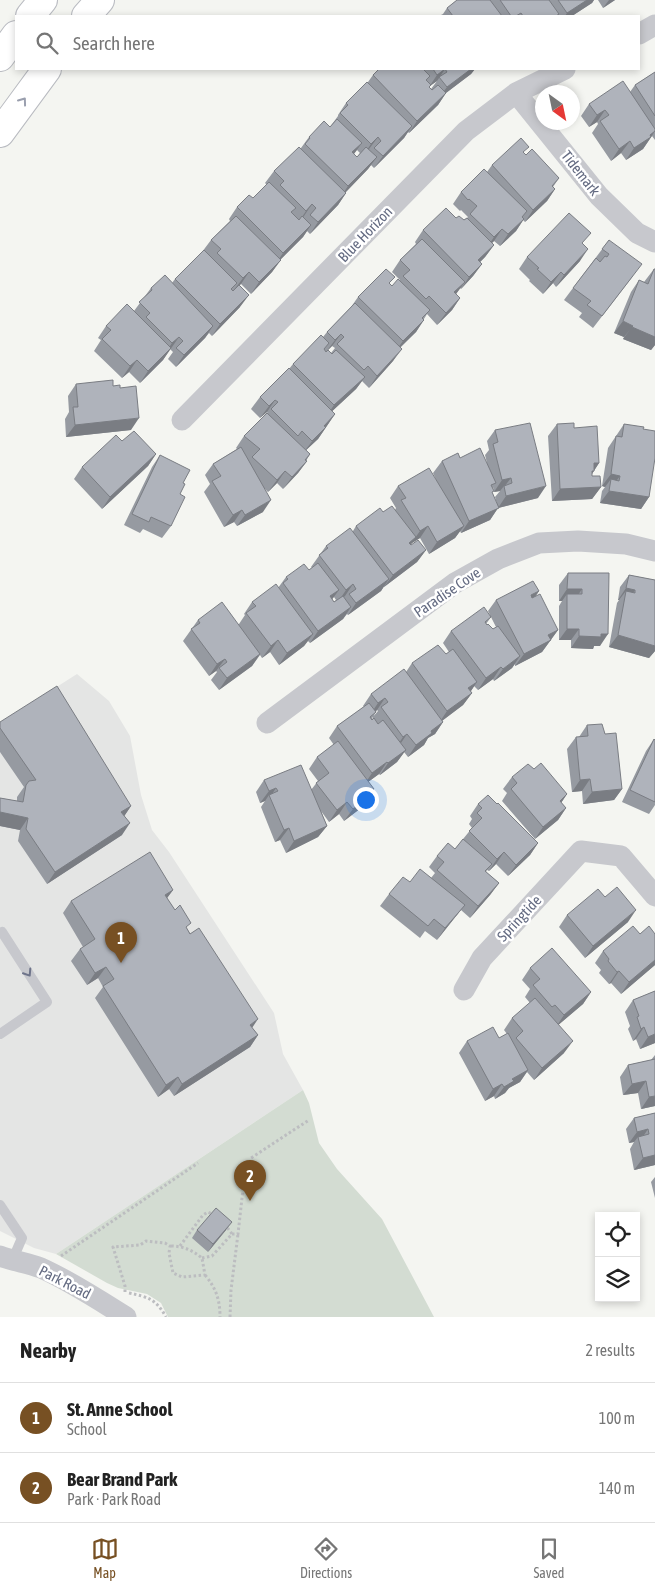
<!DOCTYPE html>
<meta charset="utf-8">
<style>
body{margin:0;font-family:"Asap Condensed",sans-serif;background:#f6f6f6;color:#222}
.controls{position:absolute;right:15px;bottom:15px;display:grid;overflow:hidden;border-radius:0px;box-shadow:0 2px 8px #0003}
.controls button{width:45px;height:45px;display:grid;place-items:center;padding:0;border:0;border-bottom:1px solid #e0e0e0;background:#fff;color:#222;font:25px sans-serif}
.compass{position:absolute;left:535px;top:85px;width:45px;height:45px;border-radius:50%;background:#fff;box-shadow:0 2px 8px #0003;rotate:147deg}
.you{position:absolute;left:365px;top:799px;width:18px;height:18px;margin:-12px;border:4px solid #fff;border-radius:50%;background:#1a73e8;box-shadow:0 0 0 8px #1a73e833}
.badge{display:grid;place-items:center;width:32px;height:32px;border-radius:50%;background:#775023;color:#fff;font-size:16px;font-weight:700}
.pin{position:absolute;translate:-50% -41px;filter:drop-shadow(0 1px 2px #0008)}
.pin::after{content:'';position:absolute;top:26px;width:18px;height:15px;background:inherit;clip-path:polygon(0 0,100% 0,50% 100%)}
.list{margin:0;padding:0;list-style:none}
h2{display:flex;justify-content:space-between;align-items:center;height:65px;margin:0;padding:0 20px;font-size:21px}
h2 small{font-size:16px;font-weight:400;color:#767676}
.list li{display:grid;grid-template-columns:32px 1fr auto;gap:15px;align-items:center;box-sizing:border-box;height:70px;padding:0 20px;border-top:1px solid #e0e0e0}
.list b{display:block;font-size:19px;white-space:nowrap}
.list p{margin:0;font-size:16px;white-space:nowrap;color:#767676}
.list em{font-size:16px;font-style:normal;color:#767676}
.icon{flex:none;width:28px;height:28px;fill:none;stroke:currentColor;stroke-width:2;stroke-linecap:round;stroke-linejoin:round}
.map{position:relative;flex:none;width:655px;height:1317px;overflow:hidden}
.search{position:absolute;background:#fff;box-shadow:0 2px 8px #0003;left:15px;right:15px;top:15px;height:55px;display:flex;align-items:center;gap:12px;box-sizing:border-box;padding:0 18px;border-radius:0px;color:#767676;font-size:19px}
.sheet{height:205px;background:#fff}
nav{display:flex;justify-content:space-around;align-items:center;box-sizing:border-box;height:70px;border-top:1px solid #e0e0e0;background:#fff;font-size:14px;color:#767676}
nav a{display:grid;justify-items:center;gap:2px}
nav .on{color:#775023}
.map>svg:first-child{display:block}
.built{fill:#e4e5e4}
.green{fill:#d3dcd2}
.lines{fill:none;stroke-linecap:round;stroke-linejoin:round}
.secondary-casing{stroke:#b9bbc1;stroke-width:30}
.path{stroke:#bcbdc0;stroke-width:3;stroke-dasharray:2.5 2.5;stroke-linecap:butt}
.lane{stroke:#c7c8cd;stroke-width:10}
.street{stroke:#c7c8cd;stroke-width:21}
.secondary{stroke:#fff;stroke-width:28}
.wall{fill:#969aa1;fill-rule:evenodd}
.shaded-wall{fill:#7a7d83}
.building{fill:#afb3bb;stroke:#7a7d83}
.oneway{stroke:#9a9fae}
.oneway2{stroke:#6e748a}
.labels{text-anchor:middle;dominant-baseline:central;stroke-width:5;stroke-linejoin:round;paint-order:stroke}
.street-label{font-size:15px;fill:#646b82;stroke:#fff}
</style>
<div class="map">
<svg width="655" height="1317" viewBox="0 0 655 1317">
<rect width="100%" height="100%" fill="#f4f5f1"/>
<path class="built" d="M77,674L109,701L130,736L141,795L152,830L169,852L274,1013L283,1054L303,1090L56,1254L34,1248L0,1231V723Z"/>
<path class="green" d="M303,1090L309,1103L319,1143L337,1169L382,1219L434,1317H168L161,1303L147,1294L118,1288L107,1283L56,1254Z"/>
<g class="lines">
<defs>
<path id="secondary" d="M30,16L43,0
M86,16L100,0
M0,57L16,35
M0,133L47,69"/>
</defs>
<use href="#secondary" class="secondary-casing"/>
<path class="path" d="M232,1234H238L243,1189L252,1174L251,1158L309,1120
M180,1246L203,1215L208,1212L214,1215
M61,1256L198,1163
M202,1258L212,1256L232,1234L226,1226
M205,1275C216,1288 220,1300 220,1317
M125,1292V1286L113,1247L140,1245L146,1241L165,1243L170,1246L169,1253L173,1273L182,1277L205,1275L202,1258C192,1250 183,1246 170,1246
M129,1293C148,1297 156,1299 166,1317
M230,1317L231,1290L238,1234"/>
<path class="lane" d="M0,933L2,932L47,1002L0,1034
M0,1205L22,1238L12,1261"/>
<path class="street" d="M639,34L655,25
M516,93L599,196L637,233L655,242
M182,420L466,131L516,93L565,69
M267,723L455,583L498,559L539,543L578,541L626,544L655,551
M464,990L482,958L581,851L621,856L655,896
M0,1256C13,1261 28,1263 41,1268C70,1281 99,1300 126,1317"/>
<use href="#secondary" class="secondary"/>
</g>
<path class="wall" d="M457,0H594L592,3L572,16H439L443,14L447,8Z
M598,0H615L603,8Z
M379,69H477L475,70V69L471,74L446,93L438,105L409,133L408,132L404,138L374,168L371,165L368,169L346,192V193L338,205L310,234L307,231L303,237L280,260L272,272L251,294L241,284L239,285L240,307L212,336L209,333L205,338L176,367L168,359L173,352L170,349L163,360L140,383L129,372L122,378L94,351L101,340L98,338L106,326L134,311L151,288L172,283L175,279L202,252L211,240L230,221L229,219L237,207L253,198L267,185L265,183L274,171L301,148L309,137L330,127L338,116V115L346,103L368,82L373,75ZM437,81L431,89L429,87L430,86ZM357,150L360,153L357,157L354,154Z
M655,72V140L652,136L643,149L626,160L621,153L611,161L592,133L598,124L597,122L589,127L581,116L589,104L630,92L635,85Z
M524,154L559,178L553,187L555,189L547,201L525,222L523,220L516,231L500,246L494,241L492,243L494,245L485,257L480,262L482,264L473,276L461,289L460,288L456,294L460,298L452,310L437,325L427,314L416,332L400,348L393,361L369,388L362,381L356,389L332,411L335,414L318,439L306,450L310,454L306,461H307L298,473L283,489L277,483L268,492L265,489L263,512L237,526L234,522L224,527L204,492L210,484L205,475L213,464L237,449L236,448L244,436L268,414L267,412L260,418L251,409L260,397L289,369L293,364L323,337L327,332L351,307L358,297L390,284L392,286L400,280L392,272L400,260L416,244L415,242L423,230L456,218L464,220L467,218L468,217L461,210L460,211L453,204L461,192L487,172L492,165ZM332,346L335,348L331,353L328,350Z
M609,240L633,276L593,328L579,317L582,313L564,300Z
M583,244L580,261L556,287L553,283L543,294L529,281L530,280L519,269L527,257Z
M654,269H655V345L651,350L623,339L624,337L614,333L631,292L639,280L644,282Z
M76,384L113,386L131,430L66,437L65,419L69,412L68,396Z
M557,424L574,428L599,463L592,474V476L601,487L592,499L552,501L548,436Z
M624,424L643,429L649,497L641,509L600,503L602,491L605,487L602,486L608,448Z
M495,430L538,498L498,508L490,520L461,533L460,531L455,538L429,554L420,538L412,543L410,545L426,550L417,562L384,587V586L381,591L348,615L347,614L343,619L310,643L308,641L304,646L279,665L270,652L262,658L260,655L252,666L219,690L211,680L217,672L216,671L209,676L183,641L198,620L239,624L245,615L244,614L252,602L278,588L286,577L309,570L312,568L311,567L326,546L353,531L356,526L383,512L395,510L396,508L390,498L398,486L438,484L433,473L442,461L460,458L487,463L485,455L489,450L487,441ZM493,487L494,492L500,491L495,497L497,504L492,493ZM334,597L336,600L334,602L332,599Z
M122,441L156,454L148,466L102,509L74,479L82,467Z
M160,455L183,483L180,494L171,526L162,538L143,529L140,533L124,525L152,467Z
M568,573H609L600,646H594L593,649L571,648V640H559V606L562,601H559V585Z
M629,575L655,580V651L649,658L609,647L617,603L619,600H618L620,587Z
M539,591L536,596L558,630L542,652L515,666V664L512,668L494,681L493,679L478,690L474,686L470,692L472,693L463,705L442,721L443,722L435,734L428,738L424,745L408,757L404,752L397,762L380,775L379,774L368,782L374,789L361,808L344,821L339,814L329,822L321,811L327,826L318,837L286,853L280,840L275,842L261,807L265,801L260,803L256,792L264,780L311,790L318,781L309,769L317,757L334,745L329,738L337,726L364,707L363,706L371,694L406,672L412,663L446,654L449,652L443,643L451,631L490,615L488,611L496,600ZM491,617L496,627L493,629L486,624ZM377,710L378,711L372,718L373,719L372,720V719Z
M0,722L131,806L124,816L122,835L47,884L18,841L20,830L0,826V798L17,801V797L24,787L0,752Z
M587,725L605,734L622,789L614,800L583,804L582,791L572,792L567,749L576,737H579Z
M654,739L655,805L649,814L622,802L646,751Z
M534,769L567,794L561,803L566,808L558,820L535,839L502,801L507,793L503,789L512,777Z
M478,804L538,843L530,855L508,876L496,864L489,871L487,870L486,872L499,883L490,895L470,918L461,910L437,940L425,931L420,938L380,906L389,894L410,882L431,878L435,873L429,867L437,856L455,849L472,828L469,824L472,819L470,816Z
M173,890L167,898L252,1028L258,1035L250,1047L174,1096L169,1089L158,1097L95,998L103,987L98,978L87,985L71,961L80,949L83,947L63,913L71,901Z
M605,897L628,922L585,958L559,927L567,915Z
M640,934H655V965L621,994L611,983L609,984L599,973L601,970L595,963L603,951Z
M530,968L591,992L583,1004L558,1025L564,1053L534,1080L527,1072L520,1082L509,1088L505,1093L495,1099L494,1096L485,1101L459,1053L467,1041L499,1038L507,1034L504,1030L512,1018L530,1003L525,997L530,989L522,980Z
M655,991V1043L640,1049L636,1039L633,1041L628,1029L630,1026L625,1012L633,1000Z
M655,1055V1106L641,1109L638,1093L623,1095L620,1077L628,1065L651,1060Z
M655,1113V1165L634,1170L630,1149L634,1142L629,1143L626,1129L634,1118Z
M655,1177V1198L651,1182Z
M197,1230H226L208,1252L192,1238Z"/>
<path class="shaded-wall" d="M587,0H594L592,3L572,16H565L567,13Z
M609,0H615L603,8Z
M445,69L437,81L430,86L421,99L437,75Z
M471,69H475L471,74L438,99L447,87Z
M446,93L438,105L409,133L417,121Z
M605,110L597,122L589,127L597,115Z
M412,126L404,138L374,168L383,156Z
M655,131L643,149L626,160L634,148Z
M378,137L369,149L363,156L371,144Z
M630,141L621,153L611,161L619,149Z
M362,143L353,155L352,152Z
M377,157L368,169L340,198L348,186Z
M555,189L547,201L525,222L533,210Z
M346,193L338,205L310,234L318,222Z
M312,204L304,216L298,223L306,211Z
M524,219L516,231L500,246L508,234Z
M311,225L303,237L275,265L283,253Z
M502,229L494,241L486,249L494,237Z
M494,245L485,257L470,272L478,260Z
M588,249L580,261L556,287L564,275Z
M281,260L272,272L251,294L259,282Z
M482,264L473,276L461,289L469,277Z
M249,272L241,284L234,290L243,278Z
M561,272L553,283L543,294L551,282Z
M465,282L456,294L446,304L454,292Z
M249,295L240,307L212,336L220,324Z
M460,298L452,310L437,325L446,313Z
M424,320L416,332L394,353L403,341Z
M623,321L633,326L624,337L614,333Z
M213,326L205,338L176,367L184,355Z
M632,327L655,337V345L651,350L623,339Z
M341,334L332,346L326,352L335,340Z
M179,337L163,360L140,383L148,371L164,355L172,343Z
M402,349L393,361L369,388L377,376Z
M137,360L129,372L122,378L130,366Z
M365,377L356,389L326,417L334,405Z
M275,400L267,412L260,418L269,406Z
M335,414L318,439L303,453L324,426Z
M139,418L131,430L66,437L75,425Z
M156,454L148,466L102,509L110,497Z
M310,454L302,466L307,461L298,473L283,489L292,477Z
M594,463H599L586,483Z
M285,471L277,483L268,492L277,480Z
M611,474L620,476L611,488V479L605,487L602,486Z
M511,478L504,487V486L500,491L494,492L502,480Z
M546,486L538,498L498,508L490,520L461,533L469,521L498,508L506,496Z
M601,487L592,499L552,501L560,489Z
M609,491L649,497L641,509L600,503Z
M271,500L263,512L237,526L245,515Z
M242,510L234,522L224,527L233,515Z
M428,526L420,538L412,543L408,549L409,543L415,538L420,531Z
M464,526L455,538L429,554L437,542Z
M426,550L417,562L384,587L393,575Z
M389,579L381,591L348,615L356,603Z
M353,584L345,596L338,602L346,590Z
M626,588L635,590L627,602L626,591L619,600H618Z
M567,589H582L574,601L567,594L562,601H559Z
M339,590L330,602V596Z
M539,591L530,603L531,595Z
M351,607L343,619L310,643L318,631Z
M567,629H579L571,640H559Z
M558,630L542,652L515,666L524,654L548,635Z
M313,634L304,646L279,665L287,653Z
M601,634H608L600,646H594L593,649L571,648L579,636Z
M618,635L655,646V651L649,658L609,647Z
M278,640L270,652L262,658L271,646Z
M260,654L252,666L219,690L227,678Z
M520,656L512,668L494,681L503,669Z
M225,659L216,671L209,676L217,664Z
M501,667L493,679L478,690L486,678Z
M477,682L469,694L468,688Z
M472,693L463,705L439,723L447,711Z
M385,698L377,710L370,715L378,703Z
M443,722L435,734L428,738L424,745L408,757L416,745L431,731Z
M407,734L399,746L395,749L403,737Z
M406,750L397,762L380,775L388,763Z
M387,762L379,774L364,785L372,773Z
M590,779L582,791L572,792L580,780Z
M276,788L270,797L269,795L265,801L260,803L269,791Z
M374,789L361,808L344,821L353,809Z
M622,789L614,800L583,804L592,792Z
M567,794L559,806L560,801Z
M347,802L339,814L329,822L337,810Z
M131,806L123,818L121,812Z
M566,808L558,820L535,839L543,827Z
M0,812L28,818L20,830L0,826Z
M130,823L122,835L47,884L55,872Z
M327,826L318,837L286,853L294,841Z
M289,828L280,840L275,842L284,830Z
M538,843L530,855L508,876L516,865Z
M504,852L496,864L489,871L497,859Z
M499,883L490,895L470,918L478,906Z
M173,890L164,902L165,895Z
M465,905L456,916L437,940L445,928Z
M636,910L628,922L585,958L593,946Z
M655,960V965L621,994L629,982Z
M106,967L98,978L87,985L95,973Z
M619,971L611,983L609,984L617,972Z
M591,992L583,1004L556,1027L564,1015Z
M258,1019L250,1031V1025Z
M644,1027L636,1039L633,1041L641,1029Z
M655,1034V1043L640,1049L648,1037Z
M258,1035L250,1047L174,1096L182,1084Z
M573,1041L564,1053L534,1080L542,1068Z
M528,1070L520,1082L509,1088L505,1093L495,1099L504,1087L512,1079Z
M178,1077L169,1089L158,1097L166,1085Z
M646,1081L638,1093L623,1095L632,1084Z
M502,1084L494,1096L485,1101L493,1089Z
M655,1096V1106L641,1109L649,1097Z
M648,1129L640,1141L638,1137L634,1142L629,1143L637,1132Z
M655,1155V1165L634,1170L643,1158Z
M232,1222L226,1230L208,1252L213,1244Z"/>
<path class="building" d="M457,0H490L502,16H453L447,8Z
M500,0H549L559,14L556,16H523L521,13L516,16H511Z
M558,0H587L567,13Z
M379,69H423L430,76L426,80L431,85L429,87L432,90L438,85L446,93L417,121L373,75Z
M433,69H471L447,87L439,77L447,72L445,69L437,75Z
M655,72V116L635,85Z
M623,81L655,129V131L650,135L651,137L634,148L630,141L619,149L600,121L609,115L605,110L597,115L589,104Z
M367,82L412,126L383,156L374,148L381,141L378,137L371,144L340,113L348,105L346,103Z
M337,119L362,143L352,152L357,157L366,147L377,157L348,186L305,144L310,138L309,137L324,121L330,127Z
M521,138L529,147L523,152L526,155L532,149L559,178L552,186L555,189L533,210L492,165Z
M299,147L346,193L318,222L310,215L316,208L312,204L306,211L280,185L284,181L274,171Z
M484,169L527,211L522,217L524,219L508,234L502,229L494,237L470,214L477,206L469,199L468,200L461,192Z
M269,182L296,208L291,212L299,220L302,216L311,225L283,253L237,207L249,195L253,198Z
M446,208L456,218L459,216L464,220L467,218L494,245L478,260L482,264L469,277L423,230Z
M569,213L591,233L582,243L588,249L564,275L561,272L551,282L537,269L539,268L527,257Z
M236,216L281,260L259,282L249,272L243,278L217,253L221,249L211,240Z
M422,239L465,282L454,292L460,298L446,313L429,296L426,299L403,276L410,270L400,260Z
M609,240L642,264L602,316L587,305L591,301L573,288L596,258L600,262L605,256L607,257L609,254L602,249Z
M204,250L237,283L231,289L233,291L239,285L249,295L220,324L175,279Z
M386,269L395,277L389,283L392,286L398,279L430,310L422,318L424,320L403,341L358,297Z
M654,269H655V337L632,327L633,326L623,321L639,280L648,284Z
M165,275L213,326L184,355L176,348L183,341L179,337L172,343L146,317L150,313L139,302L152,290L151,288Z
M355,303L402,349L377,376L368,366L364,370L337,344L344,337L341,334L335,340L327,332Z
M127,304L171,348L148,371L137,360L130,366L102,339L111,330L106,326Z
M321,335L329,343L324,349L326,352L328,350L332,354L336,350L365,377L334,405L293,364Z
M289,368L335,414L324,426L326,427L312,441L302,431L298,436L271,409L278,402L275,400L269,406L260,397Z
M113,380V386L120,385V388L136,386L139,418L75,425L73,407H78L76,384Z
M267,413L310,454L305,460L307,461L292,477L285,471L277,480L252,457L260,449L244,436Z
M530,423L546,486L506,496L504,486L512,483L511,478L502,480L493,444L498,442L495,430Z
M574,423V428L597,426L599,463H594V471H592V476H600L601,487L560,489L557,424Z
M624,424L644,427L643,429L655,431V458L649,497L609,491L611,479L619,481L620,476L611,474L616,436L622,437Z
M134,431L156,454L110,497L82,467L116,435L122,441Z
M241,447L271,500L245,515L242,510L233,515L212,481L221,476L213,464Z
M480,448L496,483L491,485L494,491L492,492L499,508L469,521L442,461L458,453L460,458Z
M160,455L190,470L183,483L185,484L180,494L185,497L171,526L151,517L149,522L132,514Z
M429,468L464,526L437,542L428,526L420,531L401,500L406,498L398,486Z
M392,506L416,537L409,543L411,545L418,540L426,550L393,575L356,526L380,508L383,512Z
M350,528L389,579L356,603L349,594L356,589L353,584L346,590L319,555L328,548L326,546Z
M318,563L339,590L330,596L334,602L343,596L351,607L318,631L283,583L288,579L286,577L304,564L309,570Z
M568,573H609L608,634H601V637L579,636V629H567V594H582V589H567Z
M629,575L655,580V646L618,635L626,591L635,593V590L626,588Z
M533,581L539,591L531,595L532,598L540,594L558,630L548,635L551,640L524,654L496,600Z
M276,584L313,634L287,653L278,640L271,646L246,613L256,606L252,602Z
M222,602L260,654L227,678L219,668L227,662L225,659L217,664L191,629L200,623L198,620Z
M484,607L491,617L485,622L487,625L488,624L493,629L498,626L520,656L503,669L501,667L486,678L451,631Z
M438,645L446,654L453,649L477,682L468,688L472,693L447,711L412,663Z
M404,669L443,722L431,731L432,733L416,745L407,734L403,737L381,707L388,702L385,698L378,703L371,694Z
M57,686L131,806L121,812L130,823L55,872L26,829L28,818L0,812V798L23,802L26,785L29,781L36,780L0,728V722Z
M369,703L376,712L370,717L372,720L374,718L378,724L383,720L406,750L388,763L387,762L372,773L337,726Z
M602,724L605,734L616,733L622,789L592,792L590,779L580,780L576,737L588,736L587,725Z
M654,739L655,740V802L630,790Z
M338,741L374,789L368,794L370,796L353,809L347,802L337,810L316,783L329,773L317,757Z
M541,763L567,794L560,801L566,808L543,827L511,789L517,783L512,777L528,764L534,769Z
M301,765L327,826L294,841L289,828L284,830L269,795L278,791L276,788L269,791L264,780Z
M488,795L497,804L498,803L538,843L516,865L504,852L497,859L469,831L482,818L477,813L482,808L478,804Z
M463,839L492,864L485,871L499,883L478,906L437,870L444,862L437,856L448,843L455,849Z
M150,852L173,890L165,895L175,910L180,905L191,923L186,927L190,934L199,928L258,1019L250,1025L258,1035L182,1084L178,1077L166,1085L103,986L114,979L106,967L95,973L80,949L95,939L71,901Z
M420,869L465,905L445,928L434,919L428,926L389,894L403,877L410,882Z
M617,887L636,910L593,946L567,915L598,889L605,897Z
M633,926L640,934L649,926L655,934V960L629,982L619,971L617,972L608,961L609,959L603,951Z
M552,948L591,992L564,1015L555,1005L552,1007L533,985L540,979L530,968Z
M655,991V1034L648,1037L644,1027L641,1029L637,1017L639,1016L633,1000Z
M535,998L573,1041L542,1068L516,1038L523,1031L512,1018Z
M493,1027L499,1038L508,1033L528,1070L512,1079L514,1081L504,1087L502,1084L493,1089L467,1041Z
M655,1059V1096L649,1097L646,1081L632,1084L628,1065Z
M655,1113V1155L643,1158L638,1137L649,1134L648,1129L637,1132L634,1118Z
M216,1208L232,1222L213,1244L197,1230Z"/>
<defs><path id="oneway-chevron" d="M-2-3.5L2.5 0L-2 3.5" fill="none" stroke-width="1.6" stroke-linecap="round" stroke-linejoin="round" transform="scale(1.25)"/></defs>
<use class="oneway" href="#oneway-chevron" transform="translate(23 101) rotate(-54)"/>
<use class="oneway2" href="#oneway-chevron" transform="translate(28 973) rotate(57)"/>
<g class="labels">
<g class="street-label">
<text transform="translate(581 173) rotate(52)">Tidemark</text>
<text transform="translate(365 234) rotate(-46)">Blue Horizon</text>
<text transform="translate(447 592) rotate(-34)">Paradise Cove</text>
<text transform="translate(519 918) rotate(-47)">Springtide</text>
<text transform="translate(65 1282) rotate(27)">Park Road</text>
</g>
</g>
</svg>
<div class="controls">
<button><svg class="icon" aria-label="locate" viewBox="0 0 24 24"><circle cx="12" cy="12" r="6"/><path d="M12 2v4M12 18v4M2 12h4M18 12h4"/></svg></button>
<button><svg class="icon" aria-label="layers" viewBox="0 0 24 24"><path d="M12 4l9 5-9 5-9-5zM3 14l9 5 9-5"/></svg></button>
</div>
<svg class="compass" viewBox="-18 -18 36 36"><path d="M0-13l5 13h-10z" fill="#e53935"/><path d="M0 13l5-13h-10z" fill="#767676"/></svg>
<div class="you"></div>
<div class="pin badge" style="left:121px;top:963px">1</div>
<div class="pin badge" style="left:250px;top:1201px">2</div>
<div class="search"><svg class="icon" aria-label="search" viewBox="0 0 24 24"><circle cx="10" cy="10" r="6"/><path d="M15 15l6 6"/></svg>Search here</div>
</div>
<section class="sheet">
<h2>Nearby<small>2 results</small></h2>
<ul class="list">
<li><span class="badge">1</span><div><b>St. Anne School</b><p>School</p></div><em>100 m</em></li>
<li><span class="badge">2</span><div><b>Bear Brand Park</b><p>Park · Park Road</p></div><em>140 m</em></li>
</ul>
</section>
<nav>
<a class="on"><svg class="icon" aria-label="map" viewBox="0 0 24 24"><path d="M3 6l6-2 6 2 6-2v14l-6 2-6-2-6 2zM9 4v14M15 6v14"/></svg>Map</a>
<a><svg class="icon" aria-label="directions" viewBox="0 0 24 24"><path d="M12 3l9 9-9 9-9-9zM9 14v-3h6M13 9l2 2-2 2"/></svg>Directions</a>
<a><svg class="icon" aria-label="saved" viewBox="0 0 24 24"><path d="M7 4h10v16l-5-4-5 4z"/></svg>Saved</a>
</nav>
